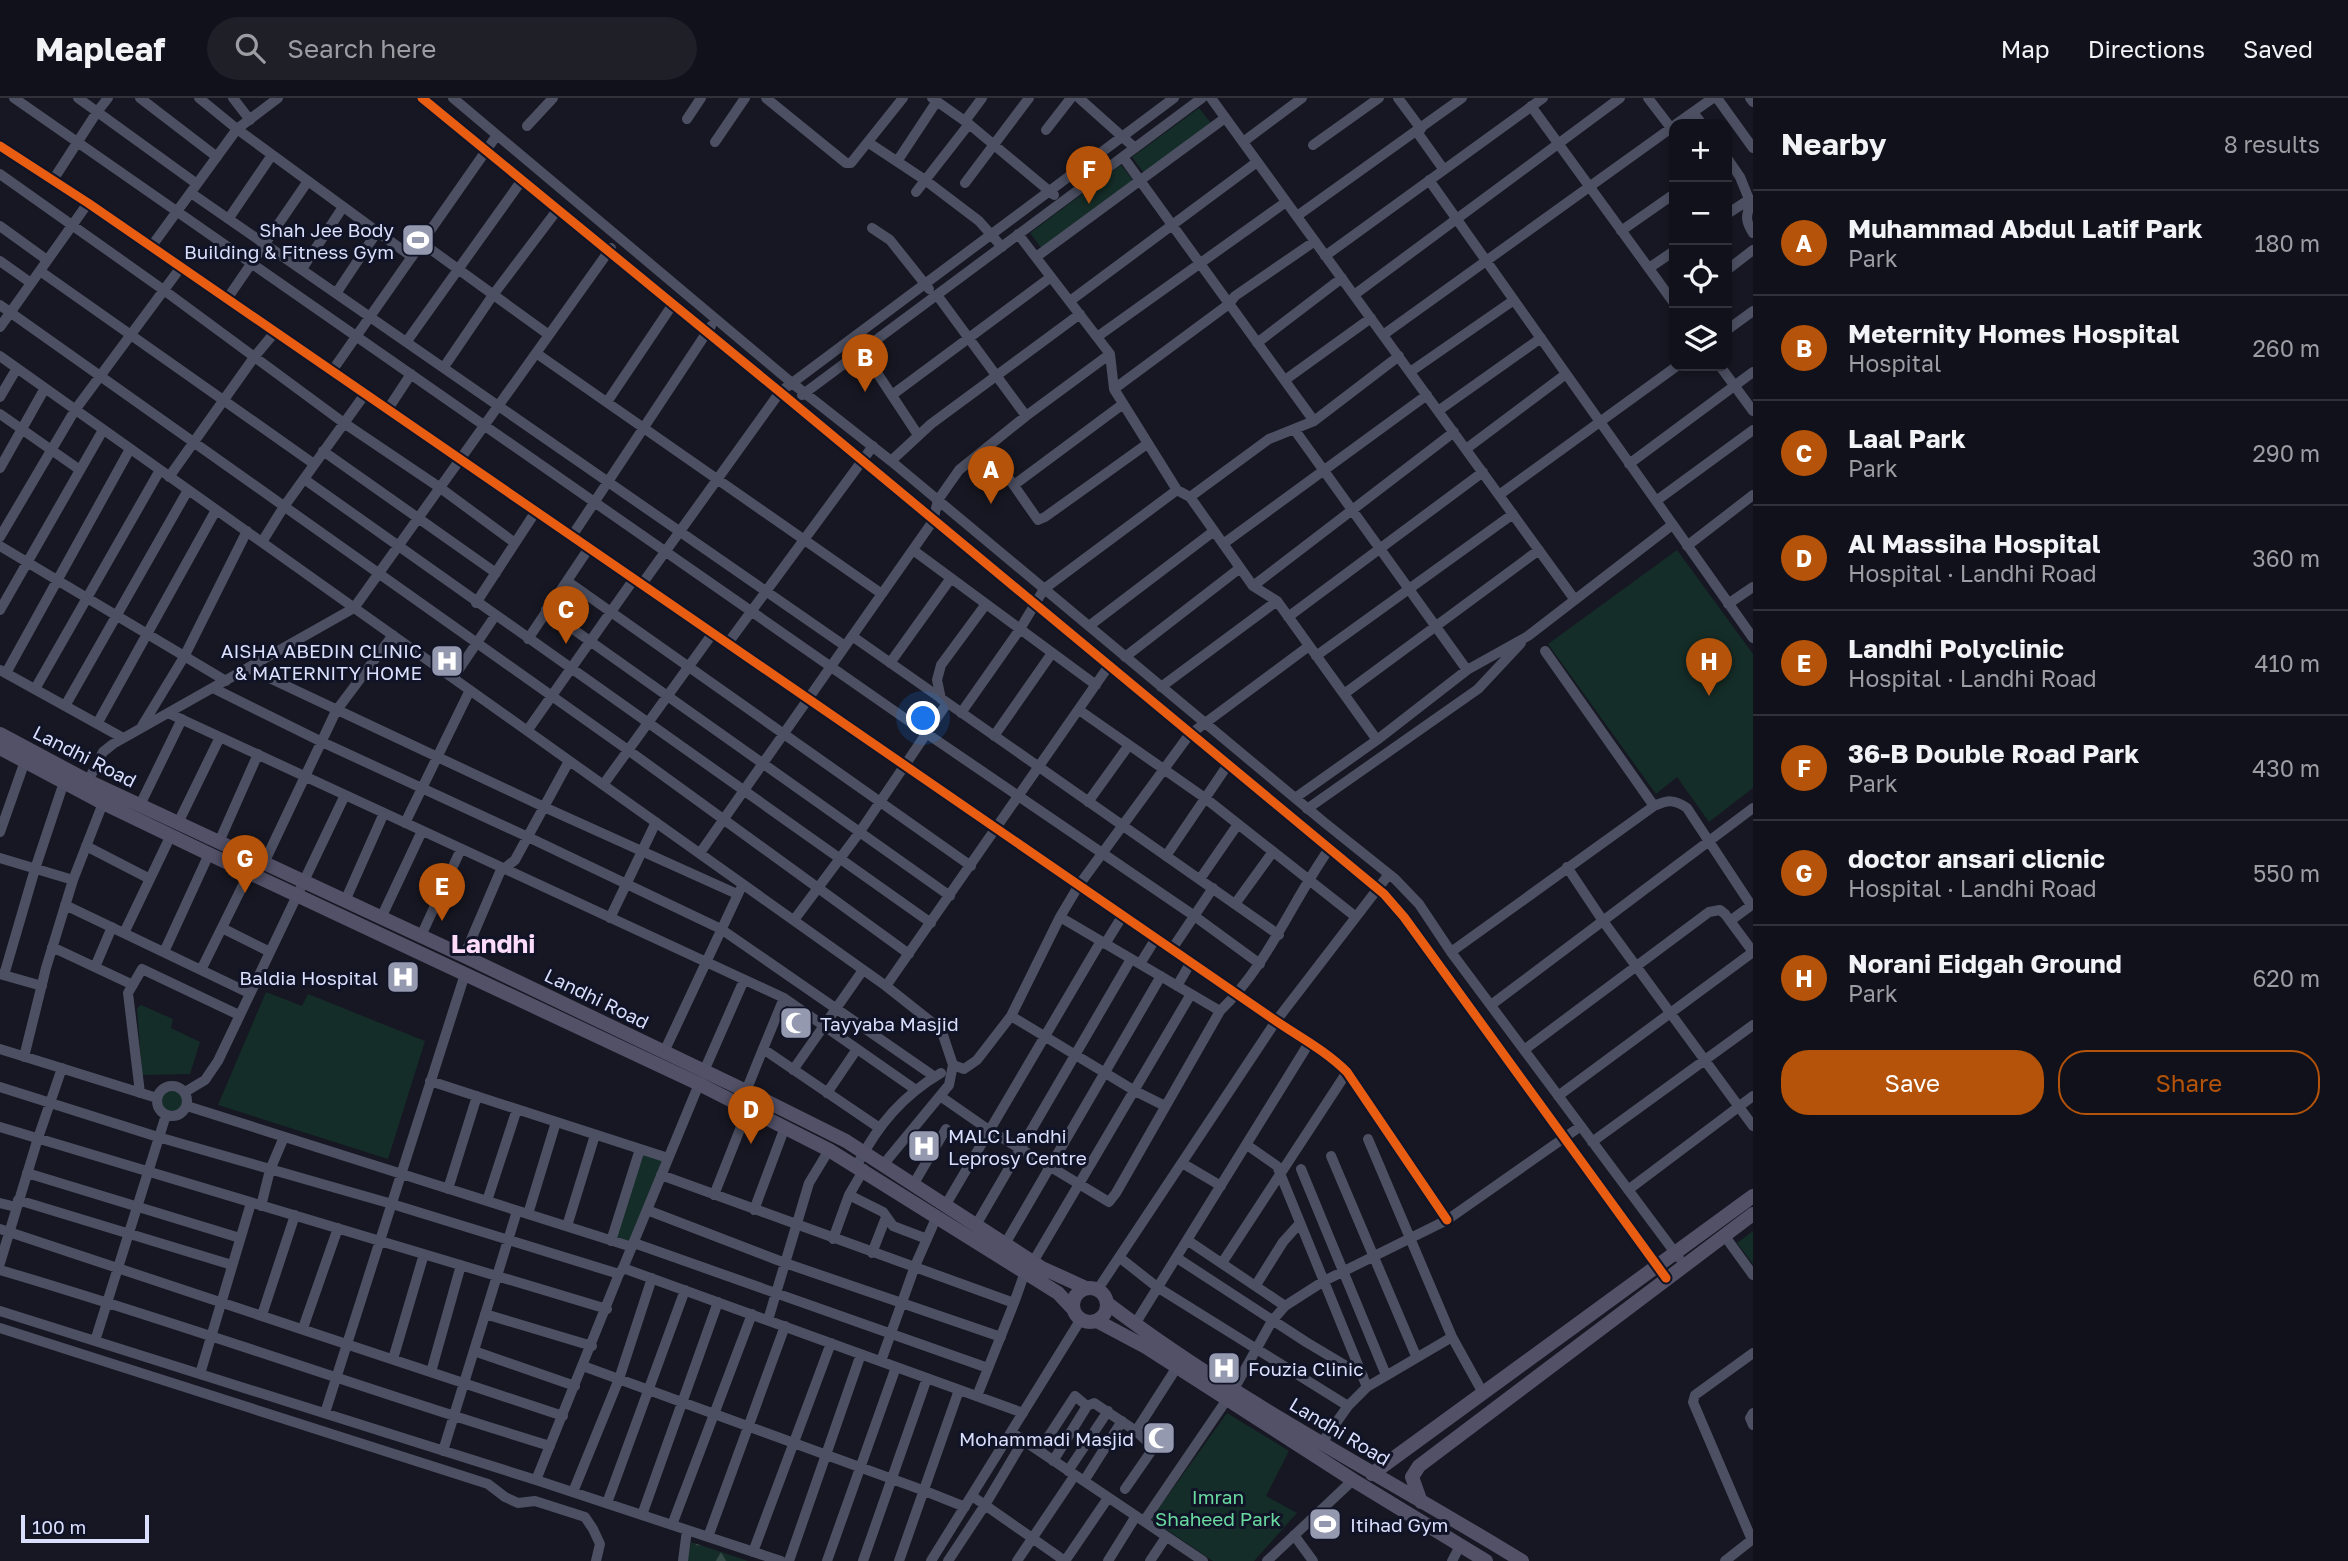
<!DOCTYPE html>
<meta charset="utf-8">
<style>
body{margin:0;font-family:"Golos Text",sans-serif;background:#1e1f27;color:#f1f3f6}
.controls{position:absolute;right:21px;top:21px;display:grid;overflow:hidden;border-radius:14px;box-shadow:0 4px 10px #0003}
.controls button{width:63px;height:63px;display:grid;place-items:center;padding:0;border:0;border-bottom:2px solid #303139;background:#10111a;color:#f1f3f6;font:35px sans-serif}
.scale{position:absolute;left:21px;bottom:18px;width:128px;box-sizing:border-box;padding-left:7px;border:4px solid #dadffd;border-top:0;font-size:19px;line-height:24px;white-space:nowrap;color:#dadffd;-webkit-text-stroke:5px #111327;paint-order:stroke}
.you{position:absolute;left:924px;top:621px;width:24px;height:24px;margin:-18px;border:5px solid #fff;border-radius:50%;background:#1a73e8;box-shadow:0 0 0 10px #1a73e833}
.badge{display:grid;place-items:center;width:46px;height:46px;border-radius:50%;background:#b45309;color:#fff;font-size:23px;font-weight:700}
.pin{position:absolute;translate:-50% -58px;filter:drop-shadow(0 2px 4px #0008)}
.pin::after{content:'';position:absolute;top:37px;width:24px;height:21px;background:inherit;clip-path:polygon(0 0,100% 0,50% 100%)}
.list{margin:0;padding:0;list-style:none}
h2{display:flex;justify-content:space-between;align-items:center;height:91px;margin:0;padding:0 28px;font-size:30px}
h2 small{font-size:23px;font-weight:400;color:#9c9da2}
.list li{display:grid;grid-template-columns:46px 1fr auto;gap:21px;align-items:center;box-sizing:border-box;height:105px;padding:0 28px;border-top:2px solid #303139}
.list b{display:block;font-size:26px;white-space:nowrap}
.list p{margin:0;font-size:23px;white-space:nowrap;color:#9c9da2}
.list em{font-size:23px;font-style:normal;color:#9c9da2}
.actions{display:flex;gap:14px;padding:21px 28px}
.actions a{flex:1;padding:16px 0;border:2px solid #b45309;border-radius:28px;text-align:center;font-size:24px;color:#b45309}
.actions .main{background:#b45309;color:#fff}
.icon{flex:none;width:38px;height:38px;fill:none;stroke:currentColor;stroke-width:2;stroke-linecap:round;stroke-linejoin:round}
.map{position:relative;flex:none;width:1753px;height:1463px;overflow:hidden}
header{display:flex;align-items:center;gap:42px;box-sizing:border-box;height:98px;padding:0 35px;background:#10111a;border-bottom:2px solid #303139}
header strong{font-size:33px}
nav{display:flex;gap:38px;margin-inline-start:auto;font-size:24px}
.search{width:490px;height:63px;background:#1e1f27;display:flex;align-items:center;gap:18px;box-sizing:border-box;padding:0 24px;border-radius:38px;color:#9c9da2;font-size:26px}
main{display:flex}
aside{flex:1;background:#10111a}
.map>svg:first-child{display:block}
.green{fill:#152d28}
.forest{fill:url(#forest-firs)}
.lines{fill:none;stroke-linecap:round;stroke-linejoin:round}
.minor{stroke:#4c5062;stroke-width:10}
.major{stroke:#525168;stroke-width:14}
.cycleway-casing{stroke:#111327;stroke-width:13}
.cycleway{stroke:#e95d12;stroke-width:9}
.labels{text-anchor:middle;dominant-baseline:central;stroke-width:6;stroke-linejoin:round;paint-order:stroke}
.poi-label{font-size:19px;fill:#dadffd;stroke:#111327;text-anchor:end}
.street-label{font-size:19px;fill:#dadffd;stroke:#111327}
.park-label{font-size:19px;fill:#69daa0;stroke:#111327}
.district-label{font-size:26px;font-weight:bold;fill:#fddcf9;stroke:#111327}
</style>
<header>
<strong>Mapleaf</strong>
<div class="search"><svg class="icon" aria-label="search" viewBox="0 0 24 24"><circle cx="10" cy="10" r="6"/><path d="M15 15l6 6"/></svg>Search here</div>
<nav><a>Map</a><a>Directions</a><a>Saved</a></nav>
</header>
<main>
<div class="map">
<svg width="1753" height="1463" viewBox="0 0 1753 1463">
<defs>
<pattern id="forest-firs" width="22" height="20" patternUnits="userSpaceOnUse" patternTransform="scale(1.75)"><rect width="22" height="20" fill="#152d28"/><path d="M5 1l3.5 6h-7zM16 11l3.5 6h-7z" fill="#364b48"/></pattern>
</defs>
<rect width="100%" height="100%" fill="#161722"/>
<path class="green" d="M1199,10L1211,25L1144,75L1132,59Z
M1121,67L1133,82L1042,151L1030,135Z
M1677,452L1753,556V690L1709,724L1677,679L1656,696L1548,546Z
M266,894L302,908L308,896L425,943L388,1061L218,1007Z
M141,907L173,921L171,930L200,944L190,976L142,977L137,910Z
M161 1004a11 11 0 1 1 22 0a11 11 0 1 1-22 0Z
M640,1051L668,1060L632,1149L611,1143Z
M1753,1133V1166L1737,1145Z
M1227,1315L1289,1353L1266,1398L1297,1415L1254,1463H1213L1151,1421Z"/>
<path class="forest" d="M691,1444L748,1463H687Z"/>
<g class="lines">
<path class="minor" d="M14,0L926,635L1193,817L1260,866
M78,0L197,86
M140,0L217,59
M199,0L237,31L412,159
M233,0L250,22
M422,0L780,294L1384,796L1404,819L1666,1180
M453,0L792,285L891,363L1325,725L1395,781L1419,806L1451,854L1679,1160
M766,0L846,65H851L903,0
M932,0L969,26L1054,97
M1079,0L1135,50
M1211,0L1575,502
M1398,0L1421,31
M1648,0L1671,30
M1717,0L1753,50
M1750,0L1753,4
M1531,8L1674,205
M1693,14L1702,26
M687,21L701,0
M965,23L982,0
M1676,26L1713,0
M527,28L553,0
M1046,32L1071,0
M1417,34L1444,72
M715,44L745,0
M1243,44L1302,0
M869,45L925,82L979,123L1002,149
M1313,47L1379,0
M0,48L88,105L1276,923C1301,940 1326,953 1347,974L1447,1122
M1123,59L1314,323
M1727,60L1740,79L1751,106C1745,118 1746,124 1753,135
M898,62L937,3
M0,76L165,193L344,325L439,389L515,445
M53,82L97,14L108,0
M1429,82L1753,540
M965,85L1029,0
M916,94L969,26
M191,95L845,548
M1727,116L1750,101
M1297,118L1462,0
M229,120L272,57
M0,128L47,162
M872,130L890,142L929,191
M1621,133L1674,96
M1018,136L1110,256L1114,291L1177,392
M422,145L549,237
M151,149L237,31L278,0
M1325,158L1543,0
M1036,159L1225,20
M0,163L31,185
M1649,170L1674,153
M302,171L343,109
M1727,172L1753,152
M40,173L314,366
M337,194L377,134
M937,197L1026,318
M1354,197L1620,0
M227,201L308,83
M1070,203L1257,64
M0,207L628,652L909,856
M0,229L88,105
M1727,232L1753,213
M1383,237L1674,28
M1097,239L1286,104
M407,243L522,82
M1257,245L1342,180
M862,252L918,337
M536,255L882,496
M0,258L886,888L934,926L943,937L953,967L949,987L883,1067
M1720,268L1753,313
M444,269L493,197L558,111
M332,273L497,37
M1410,274L1514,202
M1285,282L1371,220
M1114,291L1229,206L1235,198L1315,143
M802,297L1202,0
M892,297L1051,179
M0,299L17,270
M607,304L673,206
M388,311L411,276
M1438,313L1541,240
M0,316L80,372
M1294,331L1467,572
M987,349L1038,422L1045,419L1147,346
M1466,351L1566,276
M323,353L496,475
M891,363L931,326L1080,216
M1629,366L1753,274
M0,370L45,290
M169,379L255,258L275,234
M304,381L931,825
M1014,387L1123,306
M1499,397L1677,268
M1190,399L1253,488L1277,503L1377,642
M1656,403L1753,332
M572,438L711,228
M0,439L75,312L181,169
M262,444L283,410L365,296
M1223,446L1427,297
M0,448L226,583
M1687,448L1753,397
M913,452L1020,531L1044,491L1177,392L1190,399L1269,341L1314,323L1399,258
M567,483L971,768
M642,486L780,294L1174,0
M1253,488L1454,334
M476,505L536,413
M1728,506L1753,489
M0,512L103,332
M546,512L950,798
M1288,519L1483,374
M1089,528L1214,433
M852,538L1279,837
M528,541L589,450
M728,545L873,348
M1545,553L1654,708C1668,702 1674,701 1687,710L1751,807
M1316,558L1513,416
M1125,559L1240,470
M890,565L951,480
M248,570L544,709L737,796
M0,572L123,640
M6,575L130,351
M453,580L495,518
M1161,589L1277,503
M213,590L322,644L528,739L721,831L935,979
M35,591L160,372
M1344,596L1539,452
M941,601L937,582L941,567L986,506
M65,608L188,392
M1079,612L1205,700L1356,819
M168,615L784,900L916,992
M961,615L1020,531L1096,587
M97,626L216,412
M142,628L184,559L247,433
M527,633L634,481
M994,638L1052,555
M88,683L103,654L113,646L354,510L611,150
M603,687L713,535
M1295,700L1377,642L1467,572L1528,538L1672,427
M1088,704L1129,647
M140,707L182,621
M1307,711L1478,591L1521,545
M178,725L220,639
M405,725L470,592
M0,734L25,663
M219,744L258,656
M86,748L150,781
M700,755L933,423L938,402L959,372L1026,318L1110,256
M1166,758L1227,668
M0,760L73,782
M264,765L336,613L393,537
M1567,769L1603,823L1753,1028
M1200,781L1238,726
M345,803L384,715
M1235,806L1272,755
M65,807L249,895
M1060,819L1220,913
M381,820L422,733
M610,820L656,724
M794,822L859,735L947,605
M1730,823L1753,806
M222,830L270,854
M124,835L171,737
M421,838L461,751
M1105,846L1123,817
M52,849L133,887
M1172,851L1213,790
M164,854L209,756
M1451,854L1654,708
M464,858L500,774L515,762L569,663
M1140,866L1156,840
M95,869L112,829
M201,872L249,775
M0,876L42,888
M4,877L35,771L64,684
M886,888L1108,569
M1177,888L1191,864
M1491,907L1753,710
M1011,918L1135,993L1165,1008
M0,951L157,1000
M763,951L784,900
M1524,952L1709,814L1720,812L1725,816L1753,854
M664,954L740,792
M24,959L46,870L73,782L103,705
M953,967L964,971L977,962L1011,918L1060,819L1079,787L1189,637L1309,548
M793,972L863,872
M704,973L744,882
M430,983L668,1060
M157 1003a15 15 0 1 1 30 0a15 15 0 1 1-30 0Z
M0,989L158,1039L392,1106L619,1176
M746,993L763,951L878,1029
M185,994L205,982L218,963L345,697
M140,995L128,895L142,871L239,917
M827,995L857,951
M940,998L989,1032L1109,1104L1116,1095L1220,913C1268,867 1291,805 1329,751
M1558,998L1753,854
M187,1008L632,1149
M0,1029L607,1211
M1368,1041L1452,1239L1483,1295
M1592,1044L1753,927
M1247,1047L1277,1068L1367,1289
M1331,1058L1416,1258
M1182,1065L1221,1088
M857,1067C878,1027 902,998 941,975
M1301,1071L1386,1277
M27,1075L240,1140
M661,1077L1014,1205L977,1298
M913,1087L946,1031
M448,1091L477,998
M1628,1092L1753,998
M714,1097L748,1011
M849,1097L883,1114L893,1128L927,1141
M18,1102L232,1167
M487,1103L517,1011
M0,1105L16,1109
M261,1108L270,1072L284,1039
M945,1108L1101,843
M647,1112L785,1165L1001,1239
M754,1112L785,1029
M528,1116L556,1024
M976,1127L1131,861
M567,1128L595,1037
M0,1131L563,1318
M1724,1137L1753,1177
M833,1141L849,1097L864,1071
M1187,1142L1285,1208
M611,1143L640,1051
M634,1145L988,1270
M1005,1146L1161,878
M872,1155L886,1119
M1119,1159L1157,1189L1348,1308
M1177,1160L1306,1244L1363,1278
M1033,1164L1191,896
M0,1165L38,1040L62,970
M1222,1165L1347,974
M623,1170L1023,1315
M0,1172C185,1226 366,1292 550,1348
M1256,1187L1283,1144L1300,1125
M1098,1191L1276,923L1389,776
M1014,1205L1025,1174
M0,1213L536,1382L781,1463
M485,1216L592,1248
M262,1217L295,1117
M768,1222L809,1085L829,1052
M1135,1226L1309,945
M0,1230L488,1386L505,1399L518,1405L535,1403L585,1419L593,1431L600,1446L596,1463
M303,1230L338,1130
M95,1243L166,1017
M474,1253L575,1288
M393,1261L424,1156
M881,1263L915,1168L937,1118
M583,1268L925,1393L965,1409
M431,1274L461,1167
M200,1276L251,1105
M325,1315L465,876
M1753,1315L1750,1320L1753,1327
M1136,1333L1177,1269
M1011,1334L1203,1463
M1321,1346L1348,1308L1367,1289L1452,1239
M443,1353L517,1113
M1039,1353L1075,1298L1087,1308
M1053,1363L1087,1308L1094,1305L1136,1333L1151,1347L1150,1355L1125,1391
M1068,1373L1108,1313
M536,1382L619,1176L623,1170L699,986
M1084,1383L1122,1323
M573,1394L619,1281L652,1180
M972,1398L1065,1463L1108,1400
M607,1405L685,1192
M642,1417L718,1204
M1144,1423L1234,1291L1272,1223L1285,1208L1324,1183L1447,1122L1581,1028
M672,1427L752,1216
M1294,1437L1313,1463
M708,1439L785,1228
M1752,1442L1693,1304L1695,1297L1753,1255
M753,1454L831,1245
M683,1463L687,1432
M789,1463L861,1256
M827,1463L896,1269
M863,1463L927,1280
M899,1463L959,1292
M931,1463L1081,1221
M948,1463L985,1407L1023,1343
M1017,1463L1075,1377
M1108,1463L1136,1418
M1150,1463L1166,1439
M1267,1463L1353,1382
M1452,1463L1460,1448
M1725,1463L1753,1441"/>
<path class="major" d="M0,636L88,683L464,858L746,993L846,1043L1042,1170L1086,1190
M0,650L103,705L209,756L699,986L829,1052L1058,1195L1074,1212
M1073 1207a17 17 0 1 1 34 0a17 17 0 1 1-34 0Z
M1107,1205C1237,1304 1384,1378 1522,1463
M1097,1223L1146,1249L1353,1382L1486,1463
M1372,1376L1753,1098
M1421,1404L1412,1379L1419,1368L1753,1116"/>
<defs>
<path id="cycleway" d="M422,0L780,294L1384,796L1404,819L1666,1180
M0,48L88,105L1276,923C1301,940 1326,953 1347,974L1447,1122"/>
</defs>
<use href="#cycleway" class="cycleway-casing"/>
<use href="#cycleway" class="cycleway"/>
</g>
<defs>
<symbol id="stadium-square" viewBox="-11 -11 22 22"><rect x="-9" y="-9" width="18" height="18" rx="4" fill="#9599b0" stroke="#111327"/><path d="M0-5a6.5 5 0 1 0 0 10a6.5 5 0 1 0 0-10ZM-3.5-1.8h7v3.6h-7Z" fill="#fff"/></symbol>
<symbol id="hospital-square" viewBox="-11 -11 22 22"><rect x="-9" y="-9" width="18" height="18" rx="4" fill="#9599b0" stroke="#111327"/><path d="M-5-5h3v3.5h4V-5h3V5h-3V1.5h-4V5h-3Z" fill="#fff"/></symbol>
<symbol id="mosque-square" viewBox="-11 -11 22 22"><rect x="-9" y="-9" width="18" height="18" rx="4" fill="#9599b0" stroke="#111327"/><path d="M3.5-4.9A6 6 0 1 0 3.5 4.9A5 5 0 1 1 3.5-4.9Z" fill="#fff"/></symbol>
</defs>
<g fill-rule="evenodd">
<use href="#stadium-square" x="399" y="123" width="38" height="38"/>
<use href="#hospital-square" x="428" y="544" width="38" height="38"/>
<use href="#hospital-square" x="384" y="860" width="38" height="38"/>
<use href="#mosque-square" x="777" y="906" width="38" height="38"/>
<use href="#hospital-square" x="905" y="1029" width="38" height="38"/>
<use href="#hospital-square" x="1205" y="1251" width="38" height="38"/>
<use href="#mosque-square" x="1140" y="1321" width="38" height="38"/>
<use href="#stadium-square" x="1306" y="1407" width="38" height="38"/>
</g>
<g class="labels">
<g class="poi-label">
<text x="394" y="131">Shah Jee Body<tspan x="394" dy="22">Building &amp; Fitness Gym</tspan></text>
<text x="422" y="552">AISHA ABEDIN CLINIC<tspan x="422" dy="22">&amp; MATERNITY HOME</tspan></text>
<text x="378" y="879">Baldia Hospital</text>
<text x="820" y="925" text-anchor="start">Tayyaba Masjid</text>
<text x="948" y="1037" text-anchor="start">MALC Landhi<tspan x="948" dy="22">Leprosy Centre</tspan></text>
<text x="1248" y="1270" text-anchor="start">Fouzia Clinic</text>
<text x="1134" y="1340">Mohammadi Masjid</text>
<text x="1350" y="1426" text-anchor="start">Itihad Gym</text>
</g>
<g class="street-label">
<text transform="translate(85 658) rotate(27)">Landhi Road</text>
<text transform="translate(597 900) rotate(26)">Landhi Road</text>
<text transform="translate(1340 1333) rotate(31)">Landhi Road</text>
</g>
<g class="park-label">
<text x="1218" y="1398">Imran<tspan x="1218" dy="22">Shaheed Park</tspan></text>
</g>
<g class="district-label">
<text x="493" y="845">Landhi</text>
</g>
</g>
</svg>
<div class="controls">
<button>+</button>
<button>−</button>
<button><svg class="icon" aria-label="locate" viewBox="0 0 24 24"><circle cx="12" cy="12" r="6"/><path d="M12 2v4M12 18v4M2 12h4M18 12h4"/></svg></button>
<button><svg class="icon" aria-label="layers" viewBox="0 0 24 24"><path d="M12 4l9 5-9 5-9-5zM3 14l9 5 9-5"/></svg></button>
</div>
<div class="scale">100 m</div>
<div class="you"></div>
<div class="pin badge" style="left:991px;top:406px">A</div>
<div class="pin badge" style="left:865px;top:294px">B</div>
<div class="pin badge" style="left:566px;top:546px">C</div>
<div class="pin badge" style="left:751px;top:1046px">D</div>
<div class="pin badge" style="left:442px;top:823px">E</div>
<div class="pin badge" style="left:1089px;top:106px">F</div>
<div class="pin badge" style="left:245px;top:795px">G</div>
<div class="pin badge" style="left:1709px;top:598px">H</div>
</div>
<aside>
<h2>Nearby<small>8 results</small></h2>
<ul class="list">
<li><span class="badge">A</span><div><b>Muhammad Abdul Latif Park</b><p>Park</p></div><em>180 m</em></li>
<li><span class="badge">B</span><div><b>Meternity Homes Hospital</b><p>Hospital</p></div><em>260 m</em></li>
<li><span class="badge">C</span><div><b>Laal Park</b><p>Park</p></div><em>290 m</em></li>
<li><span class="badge">D</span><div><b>Al Massiha Hospital</b><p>Hospital · Landhi Road</p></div><em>360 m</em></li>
<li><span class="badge">E</span><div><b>Landhi Polyclinic</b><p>Hospital · Landhi Road</p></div><em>410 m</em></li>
<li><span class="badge">F</span><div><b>36-B Double Road Park</b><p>Park</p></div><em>430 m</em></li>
<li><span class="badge">G</span><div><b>doctor ansari clicnic</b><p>Hospital · Landhi Road</p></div><em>550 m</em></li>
<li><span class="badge">H</span><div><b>Norani Eidgah Ground</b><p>Park</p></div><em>620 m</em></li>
</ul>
<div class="actions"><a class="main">Save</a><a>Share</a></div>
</aside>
</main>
